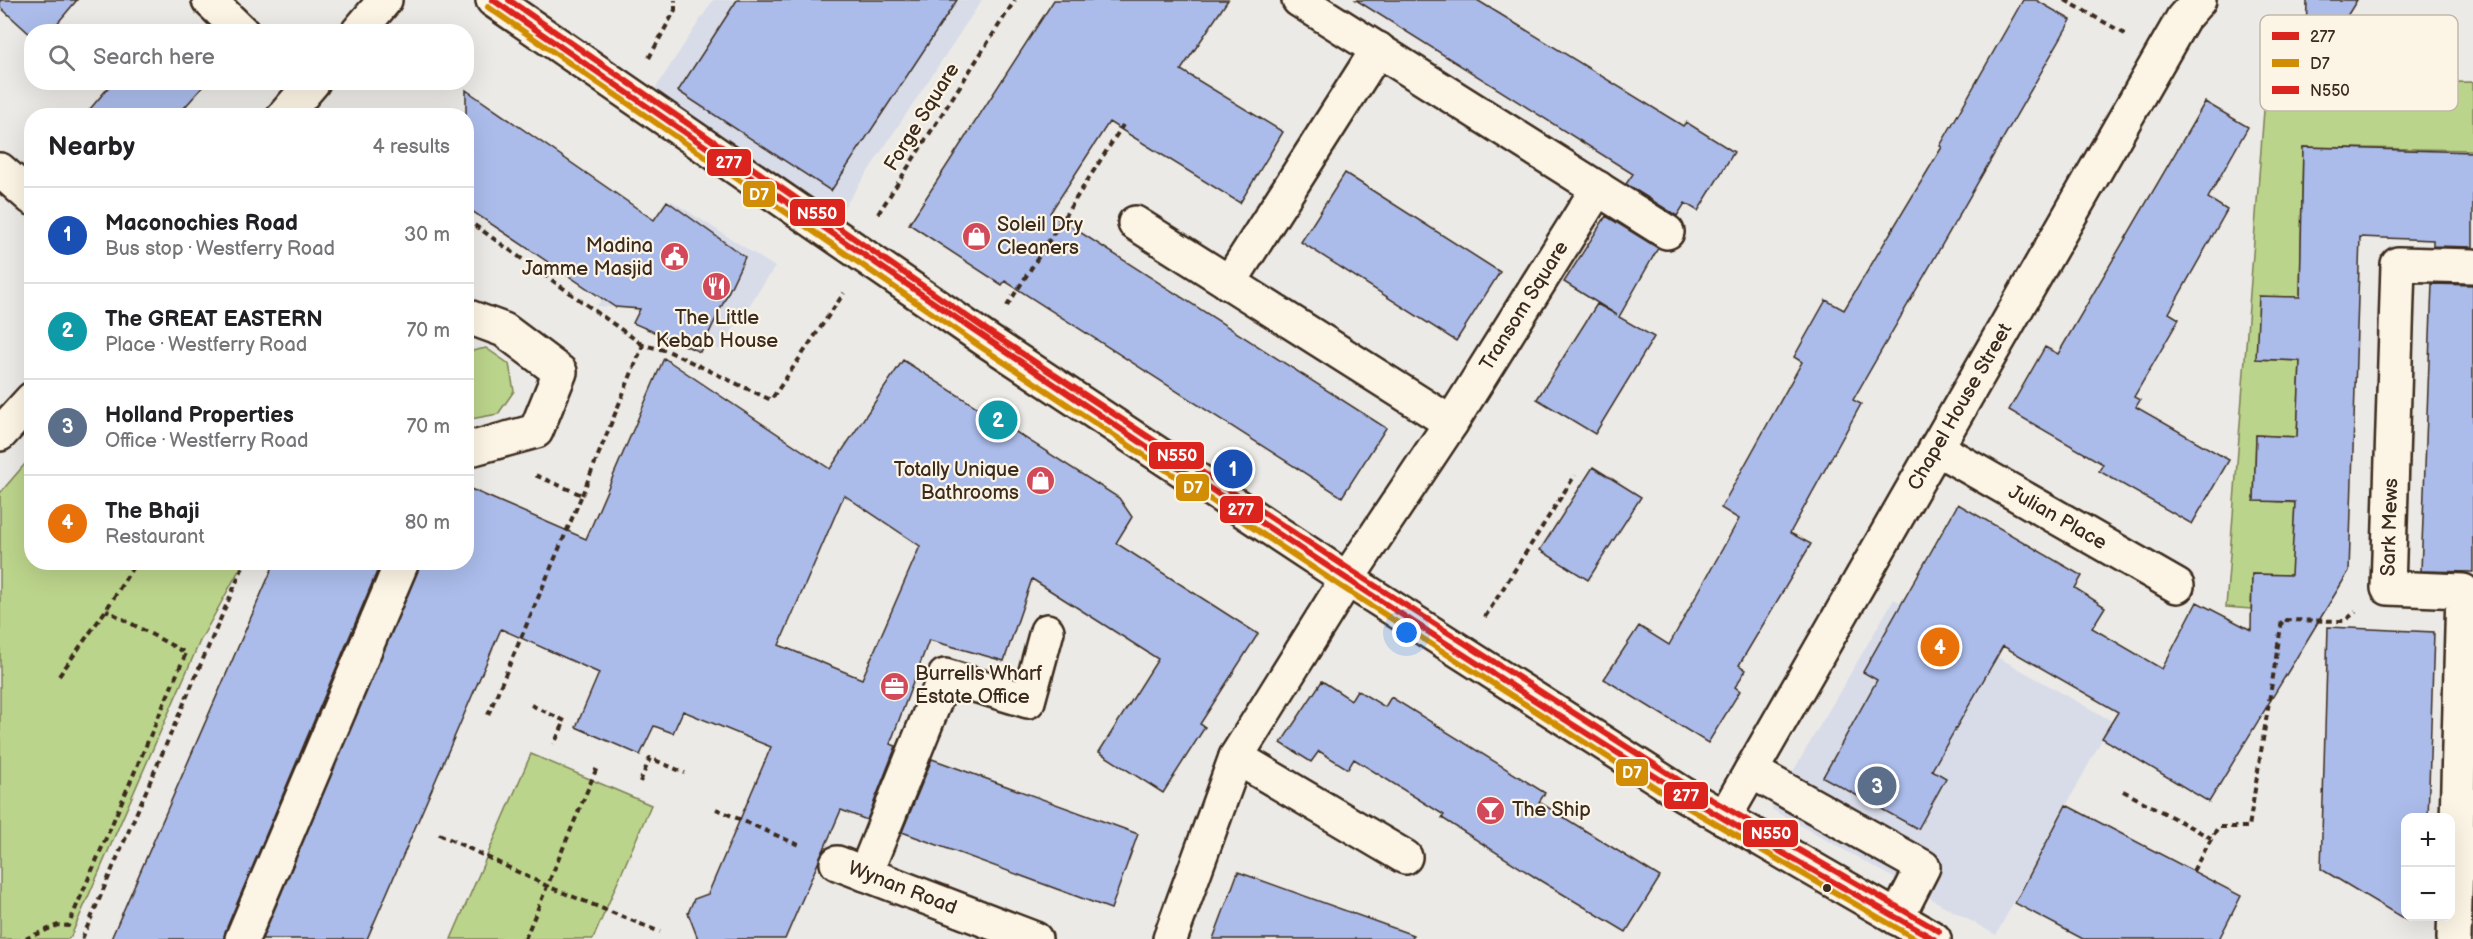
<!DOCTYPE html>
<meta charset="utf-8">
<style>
body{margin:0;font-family:"Balsamiq Sans",sans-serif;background:#f2f2f2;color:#202124}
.controls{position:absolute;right:18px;bottom:18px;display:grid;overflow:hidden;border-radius:12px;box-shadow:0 6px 24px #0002}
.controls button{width:54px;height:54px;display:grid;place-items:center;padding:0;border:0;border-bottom:2px solid #e0e0e0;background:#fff;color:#202124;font:30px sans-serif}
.you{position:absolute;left:1407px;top:633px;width:21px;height:21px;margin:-15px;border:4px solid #fff;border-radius:50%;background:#1a73e8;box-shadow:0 0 0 9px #1a73e833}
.badge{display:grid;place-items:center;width:39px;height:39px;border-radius:50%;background:#d93025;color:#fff;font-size:20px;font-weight:700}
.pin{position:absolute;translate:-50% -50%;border:3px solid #fff;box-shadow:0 2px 6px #0006}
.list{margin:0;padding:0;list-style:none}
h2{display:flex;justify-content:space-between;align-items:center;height:78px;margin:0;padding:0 24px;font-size:26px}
h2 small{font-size:20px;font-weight:400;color:#757577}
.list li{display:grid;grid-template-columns:39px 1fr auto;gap:18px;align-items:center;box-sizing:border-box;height:96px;padding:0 24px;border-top:2px solid #e0e0e0}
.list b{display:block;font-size:22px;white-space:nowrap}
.list p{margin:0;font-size:20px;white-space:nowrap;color:#757577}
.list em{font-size:20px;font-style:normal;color:#757577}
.icon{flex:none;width:33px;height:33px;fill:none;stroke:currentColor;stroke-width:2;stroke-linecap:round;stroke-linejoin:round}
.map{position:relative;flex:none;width:2473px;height:939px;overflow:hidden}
.search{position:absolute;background:#fff;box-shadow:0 6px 24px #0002;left:24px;top:24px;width:450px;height:66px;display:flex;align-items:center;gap:15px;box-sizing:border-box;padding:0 21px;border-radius:24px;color:#757577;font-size:22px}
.panel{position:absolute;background:#fff;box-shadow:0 6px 24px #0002;left:24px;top:108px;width:450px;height:462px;border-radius:24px}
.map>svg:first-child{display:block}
.built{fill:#d8dce8}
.green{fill:#bbd48b;stroke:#7b7f54;stroke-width:1.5}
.building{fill:#abbceb;stroke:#3b2a1e;stroke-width:1.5;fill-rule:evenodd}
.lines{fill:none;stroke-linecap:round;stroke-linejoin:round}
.minor-casing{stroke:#3b2a1e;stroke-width:38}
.major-casing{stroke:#3b2a1e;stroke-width:38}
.path{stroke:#3b2a1e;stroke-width:4;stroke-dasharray:6 4.5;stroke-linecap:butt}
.minor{stroke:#fcf5e5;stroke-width:33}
.major{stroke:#fcf5e5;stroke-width:33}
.bus-1-casing{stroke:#fcf5e5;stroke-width:10}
.bus-2-casing{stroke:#fcf5e5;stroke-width:10}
.bus-3-casing{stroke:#fcf5e5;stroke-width:10}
.bus-1{stroke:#dc241f;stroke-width:6}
.bus-2{stroke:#d18d06;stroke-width:6}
.bus-3{stroke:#dc241f;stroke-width:6}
.bus-dot{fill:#3b2a1e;stroke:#fcf5e5;stroke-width:2}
.labels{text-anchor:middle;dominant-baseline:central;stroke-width:4.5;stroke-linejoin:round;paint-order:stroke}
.street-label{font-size:20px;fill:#3b2a1e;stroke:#fcf5e5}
.poi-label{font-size:20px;fill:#3b2a1e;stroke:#fcf5e5;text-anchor:start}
.key{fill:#fcf5e5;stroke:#c2b8a9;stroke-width:1.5}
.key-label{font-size:16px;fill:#3b2a1e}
.line-badge{stroke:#fcf5e5;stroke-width:2}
.badge-label{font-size:16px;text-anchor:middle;font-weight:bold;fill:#fff}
</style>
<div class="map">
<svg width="2473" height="939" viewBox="0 0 2473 939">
<rect width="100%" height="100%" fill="#eceae6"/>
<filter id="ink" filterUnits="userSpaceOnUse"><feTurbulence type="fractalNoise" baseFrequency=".0167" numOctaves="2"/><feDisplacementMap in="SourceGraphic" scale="12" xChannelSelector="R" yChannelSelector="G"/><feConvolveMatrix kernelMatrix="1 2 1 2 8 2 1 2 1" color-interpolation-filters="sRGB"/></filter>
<g filter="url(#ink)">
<path class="built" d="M713,0H982L837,218L651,95Z
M667,201H672L775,267L719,350L673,319L641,309L597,306Z
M1894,599L2112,721L1996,935L1771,809Z"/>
<path class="green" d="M2473,82V150L2303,147L2300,297L2256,359L2300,361L2297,437L2256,435L2254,500L2295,503L2292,575L2252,574L2251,609L2226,607L2266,84Z
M486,348L509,364L514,391L498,414L471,419L467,416V352Z
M31,457L32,562L243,563L200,641L71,936L68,939H0V493Z
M531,754L651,805L593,939H451Z"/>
<path class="building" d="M0,0H77L50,32H32V36L0,7Z
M737,0H957L831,191L678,91Z
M1054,0H1228L1181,70L1283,132L1240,203L1109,122L1050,213L1386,428L1342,497L1005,281L1002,285L909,224Z
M1356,0H1477L1683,126L1686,122L1734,152L1698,211L1685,203L1677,216L1626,184L1633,174Z
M2023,0H2036L2071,20L1853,400L1861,404L1790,533L1811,544L1739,665L1746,670L1735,687L1740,691L1708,743L1604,679L1639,626L1669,645L1739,519L1721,508L1802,362L1794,357L1826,300L1844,310L1942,147L1940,146Z
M2307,0H2357L2305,84Z
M113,82H207L177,116H84Z
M466,90L654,220L667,201L745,257L700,352L633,323L640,309L615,307L466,207Z
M2205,102L2248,127L2208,198L2227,210L2169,313L2179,319L2134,397L2140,400L2136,407L2229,460L2192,524L2099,471L2103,464L2009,410L2045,347L2058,354Z
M2303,147L2473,152V247L2433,246V240L2360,237L2349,571L2209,802L2102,738L2118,712L2003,646L1932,770L1946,778L1918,829L1823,777L1877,680L1863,672L1958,504L2082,576L2075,588L2105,607L2092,628L2162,669L2197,602L2251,630L2252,574L2291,575L2295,502L2254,501L2256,435L2297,437L2300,361L2256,359L2259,296L2300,297Z
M1345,173L1500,272L1456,341L1301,242Z
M1606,216L1658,248L1619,317L1654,337L1595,434L1537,399L1597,304L1617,315L1564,282Z
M2432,284L2473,285V572L2421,571Z
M664,358L830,469L903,360L1119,498L1132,517L1116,543L1258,634L1200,724L1205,727L1163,793L1099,752L1158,659L1032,579L1004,661L929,640L890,744L896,746L867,820L841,810L785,939H698L688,913L694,899L708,894L771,747L683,711L673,733L654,726L640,755L576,727L599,673L501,629L367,939H262L420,562H466V487L586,539ZM844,495L920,546L862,679L779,645Z
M1593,467L1641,497L1588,580L1540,550Z
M275,562H381L225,932L224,939H111Z
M2328,627L2434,632L2428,818H2406V920L2321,869Z
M1322,681L1351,700L1357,690L1385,707L1391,697L1545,793L1539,802L1660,877L1626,932L1541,881L1442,818L1444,815L1354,759L1348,769L1319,751L1311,762L1281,743Z
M932,759L1138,834L1111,909L902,832Z
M2066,805L2241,896L2219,939H2083L2015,903Z
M1238,872L1413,935L1412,939H1213Z"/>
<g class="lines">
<defs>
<g id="minor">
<path d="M209,0L242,32"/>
<path d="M1299,0L1667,232"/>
<path d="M358,32L385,0"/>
<path d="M284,116L313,82"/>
<path d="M0,170L32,198"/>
<path d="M1135,223L1451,423"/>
<path d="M1229,283L1378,49"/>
<path d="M466,316L504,330L560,372L536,431L474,448L466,445"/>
<path d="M0,434L32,399"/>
<path id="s1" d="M1936,448L2177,586"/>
<path d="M1236,757L1405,857"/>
<path d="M1751,771L1923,867L1897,918"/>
<path id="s2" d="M1724,818L2183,18L2199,0"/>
<path id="s3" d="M837,863L1035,939"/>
<path d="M865,874L945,676L1028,701L1047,631"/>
<path d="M242,939L402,562"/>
<path id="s4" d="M1170,939L1236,757L1347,579L1451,423L1598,188"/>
<path id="s5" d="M2454,939L2463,591L2388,588L2398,264L2473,266"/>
</g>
<path id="major" d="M493,0L986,340L1347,579L1683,794L1934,939"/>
</defs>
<use href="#minor" class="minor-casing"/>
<use href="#major" class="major-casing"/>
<path class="path" d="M2065,0L2127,35
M649,58L675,10V0
M878,214L1015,0
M466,219L643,345
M1007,306L1123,125
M582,495L643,345L668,351L771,400L844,293
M1485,617L1575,475
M59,676L106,610L136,562
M531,705L565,721L554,744
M488,715L582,495L535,475
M640,782L650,758L685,773
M2123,791L2211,838
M716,809L801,846
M439,834L547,886L660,932
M2193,871L2218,827H2249L2282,620L2344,621L2356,612
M25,939L58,925L68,926L186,653L106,610
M82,939L245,562
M525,939L598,765"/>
<use href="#minor" class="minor"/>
<use href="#major" class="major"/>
<defs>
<path id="bus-1" d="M493,0C884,270 1276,540 1680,792C1763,844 1849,890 1934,939"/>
<path id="bus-2" d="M488,7L981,347L1342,587L1678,802L1916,939"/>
<path id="bus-3" d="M509,0L991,333L1352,571L1688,786L1939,931"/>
</defs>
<use href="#bus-1" class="bus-1-casing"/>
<use href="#bus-2" class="bus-2-casing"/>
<use href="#bus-3" class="bus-3-casing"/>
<use href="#bus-1" class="bus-1"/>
<use href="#bus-2" class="bus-2"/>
<use href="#bus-3" class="bus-3"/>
</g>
</g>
<defs>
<symbol id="shop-disc" viewBox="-11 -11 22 22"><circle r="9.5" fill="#d1495b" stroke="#fcf5e5"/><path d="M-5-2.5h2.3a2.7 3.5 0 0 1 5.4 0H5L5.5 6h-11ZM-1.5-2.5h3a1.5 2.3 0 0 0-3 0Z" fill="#fff"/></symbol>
<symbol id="civic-disc" viewBox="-11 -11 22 22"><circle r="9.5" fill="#d1495b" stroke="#fcf5e5"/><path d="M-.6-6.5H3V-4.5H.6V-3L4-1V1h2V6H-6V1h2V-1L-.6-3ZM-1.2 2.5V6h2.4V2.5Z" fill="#fff"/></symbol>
<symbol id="restaurant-disc" viewBox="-11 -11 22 22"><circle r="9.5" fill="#d1495b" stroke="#fcf5e5"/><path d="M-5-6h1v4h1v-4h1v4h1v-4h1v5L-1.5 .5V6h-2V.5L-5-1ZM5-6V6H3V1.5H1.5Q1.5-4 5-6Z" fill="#fff"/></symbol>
<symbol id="office-disc" viewBox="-11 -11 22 22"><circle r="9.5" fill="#d1495b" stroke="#fcf5e5"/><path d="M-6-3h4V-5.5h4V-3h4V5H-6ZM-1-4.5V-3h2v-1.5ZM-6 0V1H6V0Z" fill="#fff"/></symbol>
<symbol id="bar-disc" viewBox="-11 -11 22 22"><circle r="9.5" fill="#d1495b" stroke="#fcf5e5"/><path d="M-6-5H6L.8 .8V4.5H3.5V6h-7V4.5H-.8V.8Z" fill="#fff"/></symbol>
</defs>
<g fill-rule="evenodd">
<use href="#shop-disc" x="960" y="220" width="33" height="33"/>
<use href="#civic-disc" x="658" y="240" width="33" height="33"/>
<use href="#restaurant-disc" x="700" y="270" width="33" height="33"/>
<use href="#shop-disc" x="1024" y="464" width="33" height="33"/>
<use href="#office-disc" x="878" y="670" width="33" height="33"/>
<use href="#bar-disc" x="1474" y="794" width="33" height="33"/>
</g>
<circle class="bus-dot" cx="1827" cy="888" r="5"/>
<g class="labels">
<g class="street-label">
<text transform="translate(922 117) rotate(-58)">Forge Square</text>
<text stroke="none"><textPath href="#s4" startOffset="729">Transom Square</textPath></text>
<text stroke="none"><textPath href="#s2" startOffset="474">Chapel House Street</textPath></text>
<text stroke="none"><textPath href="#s1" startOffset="140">Julian Place</textPath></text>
<text stroke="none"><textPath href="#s5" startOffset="484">Sark Mews</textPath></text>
<text stroke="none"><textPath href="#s3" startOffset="70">Wynan Road</textPath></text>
</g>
<g class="poi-label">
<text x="997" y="225">Soleil Dry<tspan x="997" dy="23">Cleaners</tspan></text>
<text x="653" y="246" text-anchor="end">Madina<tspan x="653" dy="23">Jamme Masjid</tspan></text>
<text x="717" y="318" text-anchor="middle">The Little<tspan x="717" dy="23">Kebab House</tspan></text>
<text x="1019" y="470" text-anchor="end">Totally Unique<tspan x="1019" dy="23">Bathrooms</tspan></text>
<text x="915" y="674">Burrells Wharf<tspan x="915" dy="23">Estate Office</tspan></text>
<text x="1512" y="810">The Ship</text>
</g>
</g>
<rect x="2260" y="15" width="198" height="96" rx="9" class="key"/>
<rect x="2272" y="32" width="27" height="8" fill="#dc241f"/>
<rect x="2272" y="59" width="27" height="8" fill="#d18d06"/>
<rect x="2272" y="86" width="27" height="8" fill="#dc241f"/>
<g class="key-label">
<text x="2310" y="42">277</text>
<text x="2310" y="69">D7</text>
<text x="2310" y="96">N550</text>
</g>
<g class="line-badge">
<rect x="706" y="148" width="46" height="29" rx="6" fill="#dc241f"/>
<rect x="742" y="180" width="34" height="28" rx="6" fill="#d18d06"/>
<rect x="789" y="198" width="57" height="29" rx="6" fill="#dc241f"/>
<rect x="1148" y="441" width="57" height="29" rx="6" fill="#dc241f"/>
<rect x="1175" y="473" width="35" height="29" rx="6" fill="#d18d06"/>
<rect x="1219" y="495" width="45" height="29" rx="6" fill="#dc241f"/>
<rect x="1615" y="758" width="34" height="29" rx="6" fill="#d18d06"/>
<rect x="1663" y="781" width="46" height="29" rx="6" fill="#dc241f"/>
<rect x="1742" y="819" width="57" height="29" rx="6" fill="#dc241f"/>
</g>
<g class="badge-label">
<text x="729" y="168">277</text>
<text x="759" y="200">D7</text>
<text x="817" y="219">N550</text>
<text x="1177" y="461">N550</text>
<text x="1193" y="493">D7</text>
<text x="1241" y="515">277</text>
<text x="1632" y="778">D7</text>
<text x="1686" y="801">277</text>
<text x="1771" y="839">N550</text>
</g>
</svg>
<div class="controls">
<button>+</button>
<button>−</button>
</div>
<div class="you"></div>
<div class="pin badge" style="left:1233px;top:469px;background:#1a4fb4">1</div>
<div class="pin badge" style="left:998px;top:420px;background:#0f9aa8">2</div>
<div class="pin badge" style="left:1877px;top:786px;background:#5c6f8a">3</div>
<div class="pin badge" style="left:1940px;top:647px;background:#e8710a">4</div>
<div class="search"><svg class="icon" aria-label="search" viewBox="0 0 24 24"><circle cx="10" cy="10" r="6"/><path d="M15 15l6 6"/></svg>Search here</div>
<section class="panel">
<h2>Nearby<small>4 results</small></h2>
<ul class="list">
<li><span class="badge" style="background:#1a4fb4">1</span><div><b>Maconochies Road</b><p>Bus stop · Westferry Road</p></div><em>30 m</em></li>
<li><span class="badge" style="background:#0f9aa8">2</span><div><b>The GREAT EASTERN</b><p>Place · Westferry Road</p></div><em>70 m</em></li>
<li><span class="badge" style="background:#5c6f8a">3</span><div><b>Holland Properties</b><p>Office · Westferry Road</p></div><em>70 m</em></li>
<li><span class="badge" style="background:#e8710a">4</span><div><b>The Bhaji</b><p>Restaurant</p></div><em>80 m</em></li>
</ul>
</section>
</div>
